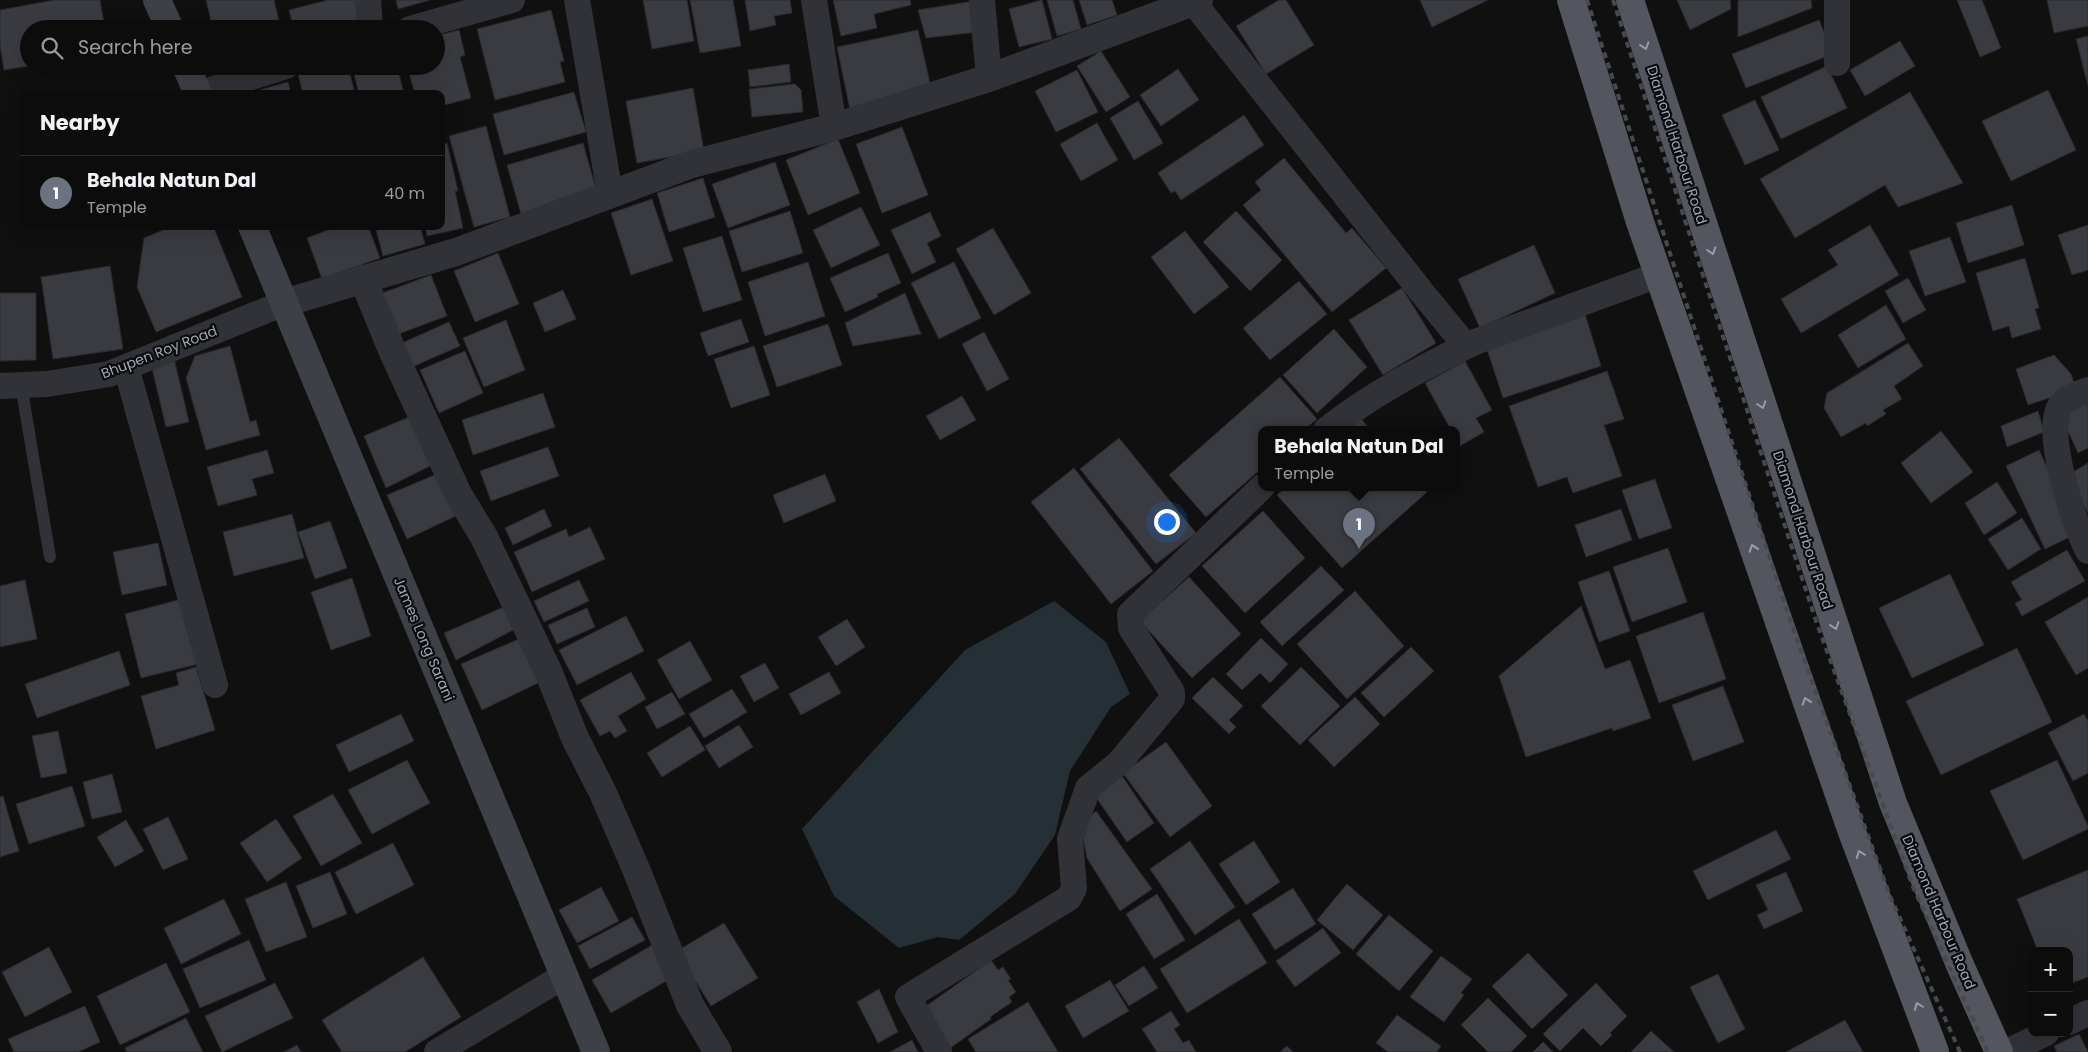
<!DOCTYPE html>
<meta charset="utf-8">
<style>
body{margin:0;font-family:Poppins,sans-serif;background:#1a1a1b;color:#f1f3f6}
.controls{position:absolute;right:15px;bottom:15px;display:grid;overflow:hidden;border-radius:10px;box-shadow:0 5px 20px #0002}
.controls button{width:45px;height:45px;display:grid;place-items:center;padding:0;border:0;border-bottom:1px solid #2c2c2e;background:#0c0c0d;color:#f1f3f6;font:25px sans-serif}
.you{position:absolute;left:1166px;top:521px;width:18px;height:18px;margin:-12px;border:4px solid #fff;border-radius:50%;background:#1a73e8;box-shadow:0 0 0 8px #1a73e833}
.badge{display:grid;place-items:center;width:32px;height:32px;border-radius:50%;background:#7c3aed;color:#fff;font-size:16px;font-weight:700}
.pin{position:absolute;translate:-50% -41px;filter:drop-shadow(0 1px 2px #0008)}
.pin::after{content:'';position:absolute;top:26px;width:18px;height:15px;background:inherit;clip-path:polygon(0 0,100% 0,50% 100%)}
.popup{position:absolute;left:1258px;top:426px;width:202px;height:65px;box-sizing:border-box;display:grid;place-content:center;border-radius:10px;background:#0c0c0d;filter:drop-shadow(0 1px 4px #0005);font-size:16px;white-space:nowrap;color:#9a9b9d}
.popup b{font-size:19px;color:#f1f3f6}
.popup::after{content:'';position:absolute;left:50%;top:100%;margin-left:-10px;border:10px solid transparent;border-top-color:#0c0c0d}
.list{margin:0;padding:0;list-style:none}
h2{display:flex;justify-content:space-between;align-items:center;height:65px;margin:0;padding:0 20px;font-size:21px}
h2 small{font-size:16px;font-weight:400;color:#9a9b9d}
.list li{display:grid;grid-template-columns:32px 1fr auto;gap:15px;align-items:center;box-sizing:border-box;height:75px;padding:0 20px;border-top:1px solid #2c2c2e}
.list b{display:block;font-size:19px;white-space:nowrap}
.list p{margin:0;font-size:16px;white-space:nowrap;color:#9a9b9d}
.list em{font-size:16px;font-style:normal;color:#9a9b9d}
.icon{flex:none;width:28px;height:28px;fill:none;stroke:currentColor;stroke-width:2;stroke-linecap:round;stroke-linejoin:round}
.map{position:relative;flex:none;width:2088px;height:1052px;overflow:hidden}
.search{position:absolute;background:#0c0c0d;box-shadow:0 5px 20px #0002;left:20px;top:20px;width:425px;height:55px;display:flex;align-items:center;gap:12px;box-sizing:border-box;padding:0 18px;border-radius:28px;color:#9a9b9d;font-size:19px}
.panel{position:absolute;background:#0c0c0d;box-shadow:0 5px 20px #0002;left:20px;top:90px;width:425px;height:140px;border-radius:10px}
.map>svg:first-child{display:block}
.water{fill:#252f36}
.building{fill:#393b40;stroke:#292a2e}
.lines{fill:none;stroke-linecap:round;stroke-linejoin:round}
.service{stroke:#303237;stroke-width:12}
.minor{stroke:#303237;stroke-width:26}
.tertiary{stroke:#303237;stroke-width:28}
.secondary{stroke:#3e4047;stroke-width:28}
.trunk{stroke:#54565f;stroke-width:28}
.rail{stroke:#474950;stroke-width:4;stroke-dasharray:6 5;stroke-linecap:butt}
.oneway{stroke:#989eac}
.labels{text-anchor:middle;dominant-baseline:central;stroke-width:4.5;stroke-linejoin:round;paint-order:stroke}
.street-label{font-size:14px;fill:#9fa6b4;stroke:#0b0b0c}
</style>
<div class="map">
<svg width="2088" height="1052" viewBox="0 0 2088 1052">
<rect width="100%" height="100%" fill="#101011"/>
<path class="water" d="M1054,601L1106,642L1130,694L1111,707L1070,771L1055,835L1015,894L959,940L938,937L899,948L834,896L802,829L965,650Z"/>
<path class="building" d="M55,0H100L105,29H29V66L4,70L0,45V10Z
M206,0H274L281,29H213Z
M328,0H363L369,21L340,29H294L289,10Z
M396,0H430L398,9Z
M643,0H687L694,41L652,49Z
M690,0H733L741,46L700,53Z
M745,0H790L792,13L774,16L776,25L750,31Z
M833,0H910L911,5L874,14L877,28L841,36Z
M1042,0L1052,39L1019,47L1009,9Z
M1047,0H1073L1081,29L1057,36Z
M1079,0H1112L1117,15L1087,25Z
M1279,0H1286L1314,45L1266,74L1236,26Z
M1420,0H1488L1432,27Z
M1677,0H1730L1731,9L1690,30Z
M1738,0H1811L1812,8L1738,37Z
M1957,0H1982L2001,48L1980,57Z
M2047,0H2088V26L2054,33Z
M974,1L978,32L926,38L918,10Z
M551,10L564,61L560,62L565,82L495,100L477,29Z
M1819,20L1833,54L1746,88L1732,54Z
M459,30L465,55L460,57L471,98L441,106V94H415L407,66H436V36Z
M918,30L932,92L850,110L837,47Z
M2088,36V86L2076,39Z
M1900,41L1915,66L1865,96L1850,70Z
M1101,51L1130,97L1106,112L1077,66Z
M789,64L791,82L750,87L748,70Z
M326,66H348L355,94H303L298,74Z
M352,66H397L404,94H359Z
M1827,66L1847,108L1781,139L1761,97Z
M1178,69L1199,100L1161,126L1140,95Z
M1077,70L1098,112L1056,132L1035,91Z
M288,82L291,94H246Z
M795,84L801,90L803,112L752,117L749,89Z
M693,88L704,151L637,163L626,101Z
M2048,90L2076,150L2011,181L1982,121Z
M574,92L586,132L504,155L493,114Z
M1910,92L1963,183L1898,207L1885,185L1795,238L1760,179Z
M1755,100L1779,150L1745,165L1722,115Z
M1138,101L1163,143L1134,160L1110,118Z
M1244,115L1264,145L1181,200L1175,191L1171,193L1158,173Z
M1097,123L1118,160L1081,181L1060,144Z
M486,126L510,217L474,227L449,136Z
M902,127L928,195L882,213L856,144Z
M838,139L860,193L808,215L786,160Z
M447,143L458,191H455L463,228L427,236L425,226H441V144Z
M583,143L597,192L521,214L507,165Z
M1284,158L1346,233L1352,228L1386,268L1332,312L1243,205L1261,190L1255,182Z
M775,162L790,205L728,228L712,184Z
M703,178L715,217L669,232L657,193Z
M652,199L673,261L631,275L611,213Z
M2012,205L2024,245L1968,263L1956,223Z
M861,207L880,245L831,268L813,230Z
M790,211L803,253L742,272L729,231Z
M1236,211L1282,260L1250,291L1203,242Z
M930,212L941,236L927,243L936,262L912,274L891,230Z
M1870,225L1899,275L1801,333L1781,299L1838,265L1828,250Z
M2088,225V270L2072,275L2058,235Z
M173,226H213L242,297L156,332L137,287L144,238Z
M339,226H368L380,258L322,279L307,238Z
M375,226H420L425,244L383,256Z
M993,228L1031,293L994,315L956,249Z
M1185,231L1229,287L1194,314L1151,257Z
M722,236L742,300L703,312L683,248Z
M1950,237L1966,282L1925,296L1909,251Z
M1534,245L1555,293L1480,328L1458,279Z
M498,253L519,304L475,322L454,271Z
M888,253L901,283L877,294L878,297L845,312L830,278Z
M2025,258L2039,308L2035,309L2041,329L2012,338L2009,326L1993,331L1976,273Z
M808,262L825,316L765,336L748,282Z
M954,262L981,318L939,339L911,283Z
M110,266L123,349L53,359L41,277Z
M431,275L447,316L393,336L377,295Z
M1908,278L1926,310L1903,323L1885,291Z
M1299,281L1327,314L1270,360L1243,328Z
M1402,288L1436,343L1383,375L1349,320Z
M563,290L576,319L545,332L533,303Z
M0,293H36V360L0,361Z
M905,293L921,334L853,346L845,323Z
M1886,305L1906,339L1858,368L1838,335Z
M1585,314L1601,366L1503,398L1486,346Z
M741,319L749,342L708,356L700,333Z
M506,320L525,370L484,387L463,338Z
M449,322L460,346L412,367L402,343Z
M828,324L842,365L777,387L763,346Z
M1334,329L1367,367L1317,413L1283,375Z
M984,332L1009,379L987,391L962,344Z
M1908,343L1923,366L1894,386L1902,399L1883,410L1886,414L1867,426L1866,423L1841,437L1824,408L1827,393Z
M230,346L250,422L256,420L260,435L206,450L186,378L195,356Z
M754,346L770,395L731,408L714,359Z
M465,351L483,393L439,413L420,370Z
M2054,355L2071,374L2076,389L2028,405L2016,369Z
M174,358L189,422L166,427L151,364Z
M1465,361L1492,410L1476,418L1484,432L1460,446L1456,440V430H1451L1425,383Z
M1607,371L1624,419L1604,425L1622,476L1573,493L1567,477L1538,487L1509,406Z
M1280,377L1317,419L1304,430H1262V468L1206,517L1169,475Z
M543,393L555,427L473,455L462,420Z
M962,396L976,420L940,440L926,416Z
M2088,400V448L2078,453L2060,413Z
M2038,411L2044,432L2007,447L2001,426Z
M414,415L436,463L386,488L364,436Z
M1361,419L1371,430H1349Z
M1941,431L1973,472L1931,503L1901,463Z
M1119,438L1196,533L1156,564L1080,469Z
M548,447L559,476L491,501L480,471Z
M267,450L274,473L252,479L257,495L218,506L207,467Z
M2039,450L2078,533L2045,549L2006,466Z
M2088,463V513L2067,476Z
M1074,468L1153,571L1111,604L1031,502Z
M442,472L460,514L407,539L387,495Z
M825,474L836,501L784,523L773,495Z
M1655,479L1672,528L1639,539L1622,490Z
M1997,482L2017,513L1984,535L1965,503Z
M1285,488H1423L1427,492L1342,568L1277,495Z
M544,509L552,526L513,545L505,528Z
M1621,509L1632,540L1586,557L1575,525Z
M1263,511L1305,558L1245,613L1202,566Z
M292,514L304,558L234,576L223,532Z
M2022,518L2041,549L2008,570L1988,539Z
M330,521L347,568L315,579L298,532Z
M590,527L605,559L532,592L514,552L566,529L569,537Z
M158,543L167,585L122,595L113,552Z
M1668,548L1687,602L1632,622L1613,567Z
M2067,550L2085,581L2022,616L2015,603L2022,600L2011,582Z
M1321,566L1344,590L1282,646L1260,622Z
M1609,571L1630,631L1599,642L1578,582Z
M1950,574L1984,645L1912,678L1879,608Z
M1189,577L1241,634L1192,678L1140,621Z
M352,578L371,636L331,650L311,592Z
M25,580L37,639L0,647V586Z
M579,580L589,601L544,622L534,601Z
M1355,591L1404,646L1347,699L1297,644Z
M2088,597V668L2076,675L2045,622Z
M182,599L198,664L141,678L125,614Z
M506,606L515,629L456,660L444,633Z
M1581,606L1605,669L1630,660L1651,718L1613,731L1612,728L1526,757L1499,676Z
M587,608L595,627L557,644L548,625Z
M1703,612L1726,679L1659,703L1636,636Z
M626,616L644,651L577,685L559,650Z
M847,619L865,647L836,666L818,637Z
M521,638L540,682L482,710L461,664Z
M1261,638L1288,664L1270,683L1260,673L1242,690L1226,674Z
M690,641L712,680L679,699L657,660Z
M1411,647L1434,671L1384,717L1361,693Z
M2017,648L2052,722L1941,775L1906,701Z
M119,651L130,685L37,718L25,684Z
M765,663L779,688L754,702L740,676Z
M196,667L215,730L156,749L141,696L179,685L176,673Z
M1301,667L1340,706L1300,745L1261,706Z
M631,672L646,699L618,716L627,731L615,738L610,731L600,736L580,700Z
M829,672L841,693L801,715L789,694Z
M1213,677L1243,706L1229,720L1236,727L1229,734L1192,698Z
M1723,686L1744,742L1693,761L1672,705Z
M732,689L747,712L704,738L689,714Z
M672,692L685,714L657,729L645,707Z
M1355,697L1380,724L1334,767L1308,740Z
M401,714L414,741L349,772L336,745Z
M2084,714L2088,721V773L2073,781L2048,733Z
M739,725L753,747L719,768L705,746Z
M690,726L705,750L662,777L647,753Z
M58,731L67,773L41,778L32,736Z
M1166,742L1212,806L1170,837L1123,773Z
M407,760L430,803L372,834L348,790Z
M2057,760L2088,826V829L2023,860L1990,791Z
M1120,773L1154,823L1127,842L1093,793Z
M112,774L122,812L92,819L83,782Z
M72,786L85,826L29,844L16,804Z
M333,794L362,843L321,866L293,816Z
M3,796L19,851L0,857V797Z
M1096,811L1152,889L1120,911L1087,858L1082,832L1086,821Z
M168,817L188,859L163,870L143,829Z
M276,819L302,858L267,882L240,843Z
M126,820L144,851L115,867L97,837Z
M1776,830L1791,859L1708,900L1693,871Z
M1190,841L1235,907L1195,935L1150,869Z
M1254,841L1280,882L1246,905L1219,864Z
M393,843L414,885L356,914L335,872Z
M2088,870V977L2069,984V951H2038L2017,899Z
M330,872L347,914L313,928L296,886Z
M1786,872L1803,911L1764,929L1757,915L1768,910L1756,885Z
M286,882L307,937L266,952L245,899Z
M1347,884L1383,915L1353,950L1317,920Z
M601,887L619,921L577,943L559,910Z
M1293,888L1316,924L1275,950L1252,914Z
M1157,894L1185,940L1154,959L1126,914Z
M224,899L241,934L181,964L164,928Z
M1389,915L1433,951L1399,991L1356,954Z
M632,917L645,940L590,969L578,946Z
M1239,919L1267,963L1187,1013L1160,969Z
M724,923L758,978L711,1006L677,951Z
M1323,928L1341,953L1295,987L1276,961Z
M249,940L266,980L200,1008L183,969Z
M654,944L673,977L611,1013L592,980Z
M49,947L72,992L25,1017L2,972Z
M1528,953L1568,995L1532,1029L1492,986Z
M1441,956L1472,979L1461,993L1464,995L1444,1022L1410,997Z
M423,957L461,1017L405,1052H342L322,1020Z
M991,960L998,970L1003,967L1011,979L1008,980L1016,992L1009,997L1012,1002L990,1017L991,1019L949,1049L922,1009Z
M166,963L190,1012L120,1045L97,996Z
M1144,966L1158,988L1129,1006L1115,985Z
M1718,974L1745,1029L1718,1043L1690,987Z
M1110,980L1129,1011L1083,1038L1065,1006Z
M275,983L293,1018L222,1052L205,1016Z
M1596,983L1627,1016L1610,1033L1612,1035L1601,1046L1583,1028L1560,1051L1543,1034Z
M879,989L898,1032L878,1043L857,1002Z
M1488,998L1527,1036L1511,1052H1488L1461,1025Z
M1028,1002L1058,1052H976L968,1039Z
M85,1006L100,1042L78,1052H14L8,1039Z
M1171,1011L1180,1025L1174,1029L1183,1043L1189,1040L1196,1052H1157L1142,1029Z
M1397,1015L1441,1046L1437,1052H1388L1376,1043Z
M186,1018L203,1052H127L125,1048Z
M1845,1020L1863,1052H1786Z
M1651,1031L1674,1052H1631Z
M2079,1034L2088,1052H2057L2054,1046Z
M912,1040L918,1052H890Z
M1543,1042L1553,1052H1533Z
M297,1045L301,1052H284Z
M1287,1046L1293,1052H1280Z"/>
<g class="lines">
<path class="service" d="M21,385L50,557"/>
<path class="minor" d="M368,0L370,29
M577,0L610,194
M814,0L834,127
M982,0L989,78
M1194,3L1424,295L1466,346
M410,29L512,0
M1837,63V0
M198,94L286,66
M126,367L215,685
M0,386L47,384L109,374L284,303
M2088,390C2078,394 2064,398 2059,408C2045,436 2074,523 2088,551
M1326,430C1372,394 1423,367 1475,342L1658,275
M2069,1022L2088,1013
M437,1052L564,976
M939,1052L908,997L1069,898L1074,888L1070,839L1088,788L1119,763L1172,699V692L1131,628L1130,614L1262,487
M2007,1052L2046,1033"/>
<path class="tertiary" d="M363,279L392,350L458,494L484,537L548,671L575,738L603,793L636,869L690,1005L718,1052
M284,303L456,252L692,164L834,127L989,78L1199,0"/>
<path class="secondary" d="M157,0L170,29
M186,66L198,94
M252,226L596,1052"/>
<path class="trunk" d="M1571,0L1640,222L1852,832L1935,1052
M1630,0L1893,803L1960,965L1999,1052"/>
<path class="rail" d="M1587,0L1793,629L1890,896L1960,1052
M1613,0L1816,621L1913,887L1988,1052"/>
</g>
<defs><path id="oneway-chevron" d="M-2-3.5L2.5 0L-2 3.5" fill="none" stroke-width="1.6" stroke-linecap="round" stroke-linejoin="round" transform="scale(1.25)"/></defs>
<g class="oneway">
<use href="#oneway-chevron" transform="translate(1645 46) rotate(72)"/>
<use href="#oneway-chevron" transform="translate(1712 251) rotate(72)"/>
<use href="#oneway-chevron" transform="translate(1762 405) rotate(72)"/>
<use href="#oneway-chevron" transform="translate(1753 548) rotate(-109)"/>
<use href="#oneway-chevron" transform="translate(1835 626) rotate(72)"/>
<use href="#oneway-chevron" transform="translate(1806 701) rotate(-109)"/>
<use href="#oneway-chevron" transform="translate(1860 854) rotate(-111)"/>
<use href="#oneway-chevron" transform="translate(1918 1006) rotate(-111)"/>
</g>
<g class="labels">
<g class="street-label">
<text transform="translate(1677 145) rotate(72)">Diamond Harbour Road</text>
<text transform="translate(159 352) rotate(-21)">Bhupen Roy Road</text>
<text transform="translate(1803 530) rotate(72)">Diamond Harbour Road</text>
<text transform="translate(424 639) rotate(67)">James Long Sarani</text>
<text transform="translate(1939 912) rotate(67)">Diamond Harbour Road</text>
</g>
</g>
</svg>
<div class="controls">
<button>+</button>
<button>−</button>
</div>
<div class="you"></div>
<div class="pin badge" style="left:1359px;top:549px;background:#6b7280">1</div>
<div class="popup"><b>Behala Natun Dal</b>Temple</div>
<div class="search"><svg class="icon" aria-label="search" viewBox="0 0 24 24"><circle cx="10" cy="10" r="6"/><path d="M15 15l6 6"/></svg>Search here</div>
<section class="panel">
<h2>Nearby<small></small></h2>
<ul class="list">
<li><span class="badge" style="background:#6b7280">1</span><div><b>Behala Natun Dal</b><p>Temple</p></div><em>40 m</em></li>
</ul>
</section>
</div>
